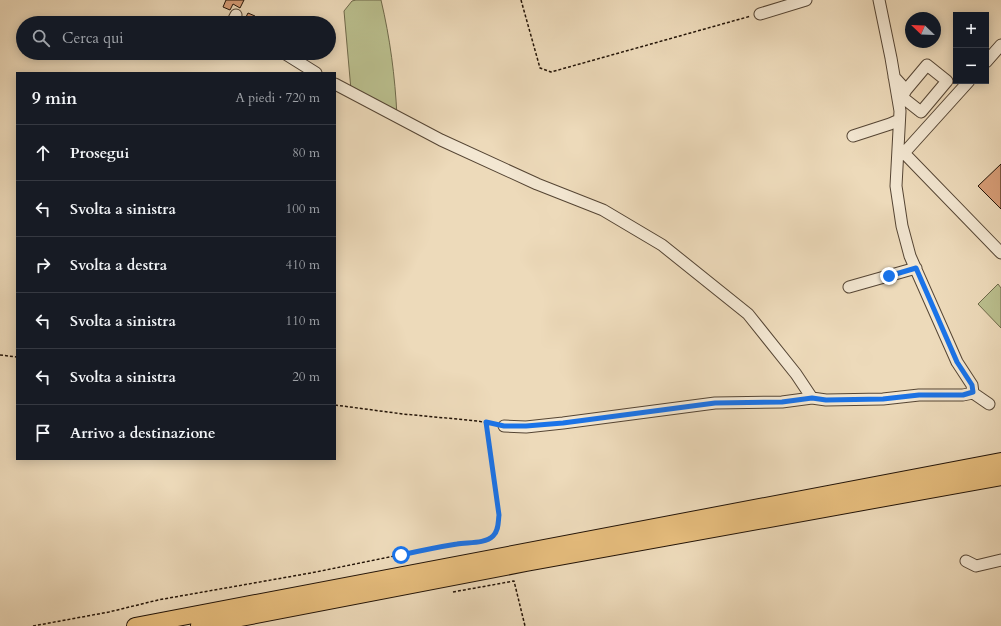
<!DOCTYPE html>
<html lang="it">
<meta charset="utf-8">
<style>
body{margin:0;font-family:Cardo,serif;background:#20242c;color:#f1f3f6}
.controls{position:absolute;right:12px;top:12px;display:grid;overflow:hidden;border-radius:0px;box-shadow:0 2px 10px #0003}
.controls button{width:36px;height:36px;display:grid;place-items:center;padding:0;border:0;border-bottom:1px solid #363941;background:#171b24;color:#f1f3f6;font:20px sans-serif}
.compass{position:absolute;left:905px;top:12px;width:36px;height:36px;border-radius:50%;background:#171b24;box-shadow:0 2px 10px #0003;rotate:293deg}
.stop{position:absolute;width:12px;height:12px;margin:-9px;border:3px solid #1a73e8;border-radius:50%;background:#fff}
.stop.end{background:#1a73e8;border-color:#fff;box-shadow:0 1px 4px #0008}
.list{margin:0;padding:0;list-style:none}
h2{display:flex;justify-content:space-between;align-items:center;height:52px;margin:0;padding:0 16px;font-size:17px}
h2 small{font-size:13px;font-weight:400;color:#9ea1a6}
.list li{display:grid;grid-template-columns:26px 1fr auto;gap:12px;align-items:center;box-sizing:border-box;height:56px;padding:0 16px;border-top:1px solid #363941}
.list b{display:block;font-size:15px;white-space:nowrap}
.list em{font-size:13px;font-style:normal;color:#9ea1a6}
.icon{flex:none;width:22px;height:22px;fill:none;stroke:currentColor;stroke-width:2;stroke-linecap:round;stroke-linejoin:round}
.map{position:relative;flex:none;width:1001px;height:626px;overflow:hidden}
.search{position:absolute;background:#171b24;box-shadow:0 2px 10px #0003;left:16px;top:16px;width:320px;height:44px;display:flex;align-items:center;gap:10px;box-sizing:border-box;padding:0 14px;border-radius:22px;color:#9ea1a6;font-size:15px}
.panel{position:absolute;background:#171b24;box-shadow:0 2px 10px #0003;left:16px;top:72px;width:320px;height:388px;border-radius:0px}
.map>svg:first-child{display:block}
.green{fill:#babf8e;stroke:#6e694a}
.building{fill:#d89e78;stroke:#221307}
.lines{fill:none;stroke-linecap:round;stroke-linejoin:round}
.minor-casing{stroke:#554534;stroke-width:13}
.highway-casing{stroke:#221307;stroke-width:18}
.path{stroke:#221307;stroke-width:1.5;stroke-dasharray:3 2;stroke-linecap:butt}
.minor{stroke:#f3e7d2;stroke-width:11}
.highway{stroke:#e6bd7d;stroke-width:16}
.route{stroke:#1a73e8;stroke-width:5}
</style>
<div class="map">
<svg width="1001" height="626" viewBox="0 0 1001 626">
<rect width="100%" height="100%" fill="#eddaba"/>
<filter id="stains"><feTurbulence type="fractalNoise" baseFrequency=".005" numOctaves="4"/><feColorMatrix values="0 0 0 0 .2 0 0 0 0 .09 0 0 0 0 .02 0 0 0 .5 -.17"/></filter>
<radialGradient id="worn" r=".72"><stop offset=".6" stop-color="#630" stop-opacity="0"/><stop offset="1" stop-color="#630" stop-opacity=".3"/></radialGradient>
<path class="green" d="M356,0H381C390,38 395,76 397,116L351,90L344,11L352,1Z
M998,284L1001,288V328L978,304Z"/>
<path class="building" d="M226,0H244L240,8L233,4L230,10L223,7Z
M248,13L255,16L251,23H243Z
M1001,164V209L978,186Z"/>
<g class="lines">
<defs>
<path id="minor" d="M879,0L891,58L900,111L896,186L902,226L910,256L957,362L972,385L973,393
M760,14L806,0
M232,23L236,15
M284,53L316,73
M986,62L1001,45
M894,77L906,90L927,65L947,81L921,112L902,97L906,90
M969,81L904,153L1001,253
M335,84L441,140L537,184L603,210L662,245L748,314L796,374L812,398
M853,136L890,124L899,120
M849,287L916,268
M973,393L989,404
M504,426L526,427L563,423L715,403L782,402L812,398L826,400L883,399L919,395H963L973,393
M966,561L976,566L1001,560"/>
<path id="highway" d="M135,626L1001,461
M199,626L526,563L1001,477"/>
</defs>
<use href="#minor" class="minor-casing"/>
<use href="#highway" class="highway-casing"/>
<path class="path" d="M521,0L540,68L551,72L751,16
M0,355L17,357
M335,405L403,414L478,421L496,425
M453,592L514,581L525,626
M33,626L109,612L158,600L316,572L458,543L481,541L487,539L493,535L498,528L499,515L486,422"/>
<use href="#minor" class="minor"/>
<use href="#highway" class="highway"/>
</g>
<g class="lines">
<path class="route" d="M401,555C419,551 438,547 457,544C467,542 485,544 493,536C499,530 498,522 499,515L486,422L504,426H526L563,423L715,403L782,402L812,398L826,400L883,399L919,395H963L973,392L972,385L957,362L916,268L889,276"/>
</g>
<rect width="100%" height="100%" filter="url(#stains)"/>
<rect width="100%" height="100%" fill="url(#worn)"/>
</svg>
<div class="controls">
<button>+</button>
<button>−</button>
</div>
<svg class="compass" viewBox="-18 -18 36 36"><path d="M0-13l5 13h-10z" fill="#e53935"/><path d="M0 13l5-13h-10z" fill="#9ea1a6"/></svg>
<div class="stop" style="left:401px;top:555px"></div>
<div class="stop end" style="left:889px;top:276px"></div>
<div class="search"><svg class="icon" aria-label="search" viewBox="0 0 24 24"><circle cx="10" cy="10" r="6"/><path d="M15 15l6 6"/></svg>Cerca qui</div>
<section class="panel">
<h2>9 min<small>A piedi · 720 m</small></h2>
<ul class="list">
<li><svg class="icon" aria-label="ahead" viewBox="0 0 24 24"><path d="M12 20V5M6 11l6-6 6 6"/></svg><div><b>Prosegui</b></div><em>80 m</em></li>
<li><svg class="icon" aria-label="left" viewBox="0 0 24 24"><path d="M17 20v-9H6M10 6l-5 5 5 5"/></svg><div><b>Svolta a sinistra</b></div><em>100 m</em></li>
<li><svg class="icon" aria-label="right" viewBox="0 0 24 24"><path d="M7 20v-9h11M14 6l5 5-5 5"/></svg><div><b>Svolta a destra</b></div><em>410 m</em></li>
<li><svg class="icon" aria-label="left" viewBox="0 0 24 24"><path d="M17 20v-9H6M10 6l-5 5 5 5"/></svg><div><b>Svolta a sinistra</b></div><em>110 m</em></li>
<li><svg class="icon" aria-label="left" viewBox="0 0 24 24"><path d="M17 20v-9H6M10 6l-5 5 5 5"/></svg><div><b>Svolta a sinistra</b></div><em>20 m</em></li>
<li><svg class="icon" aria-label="arrive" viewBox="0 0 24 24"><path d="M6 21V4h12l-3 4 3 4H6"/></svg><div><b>Arrivo a destinazione</b></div></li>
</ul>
</section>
</div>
